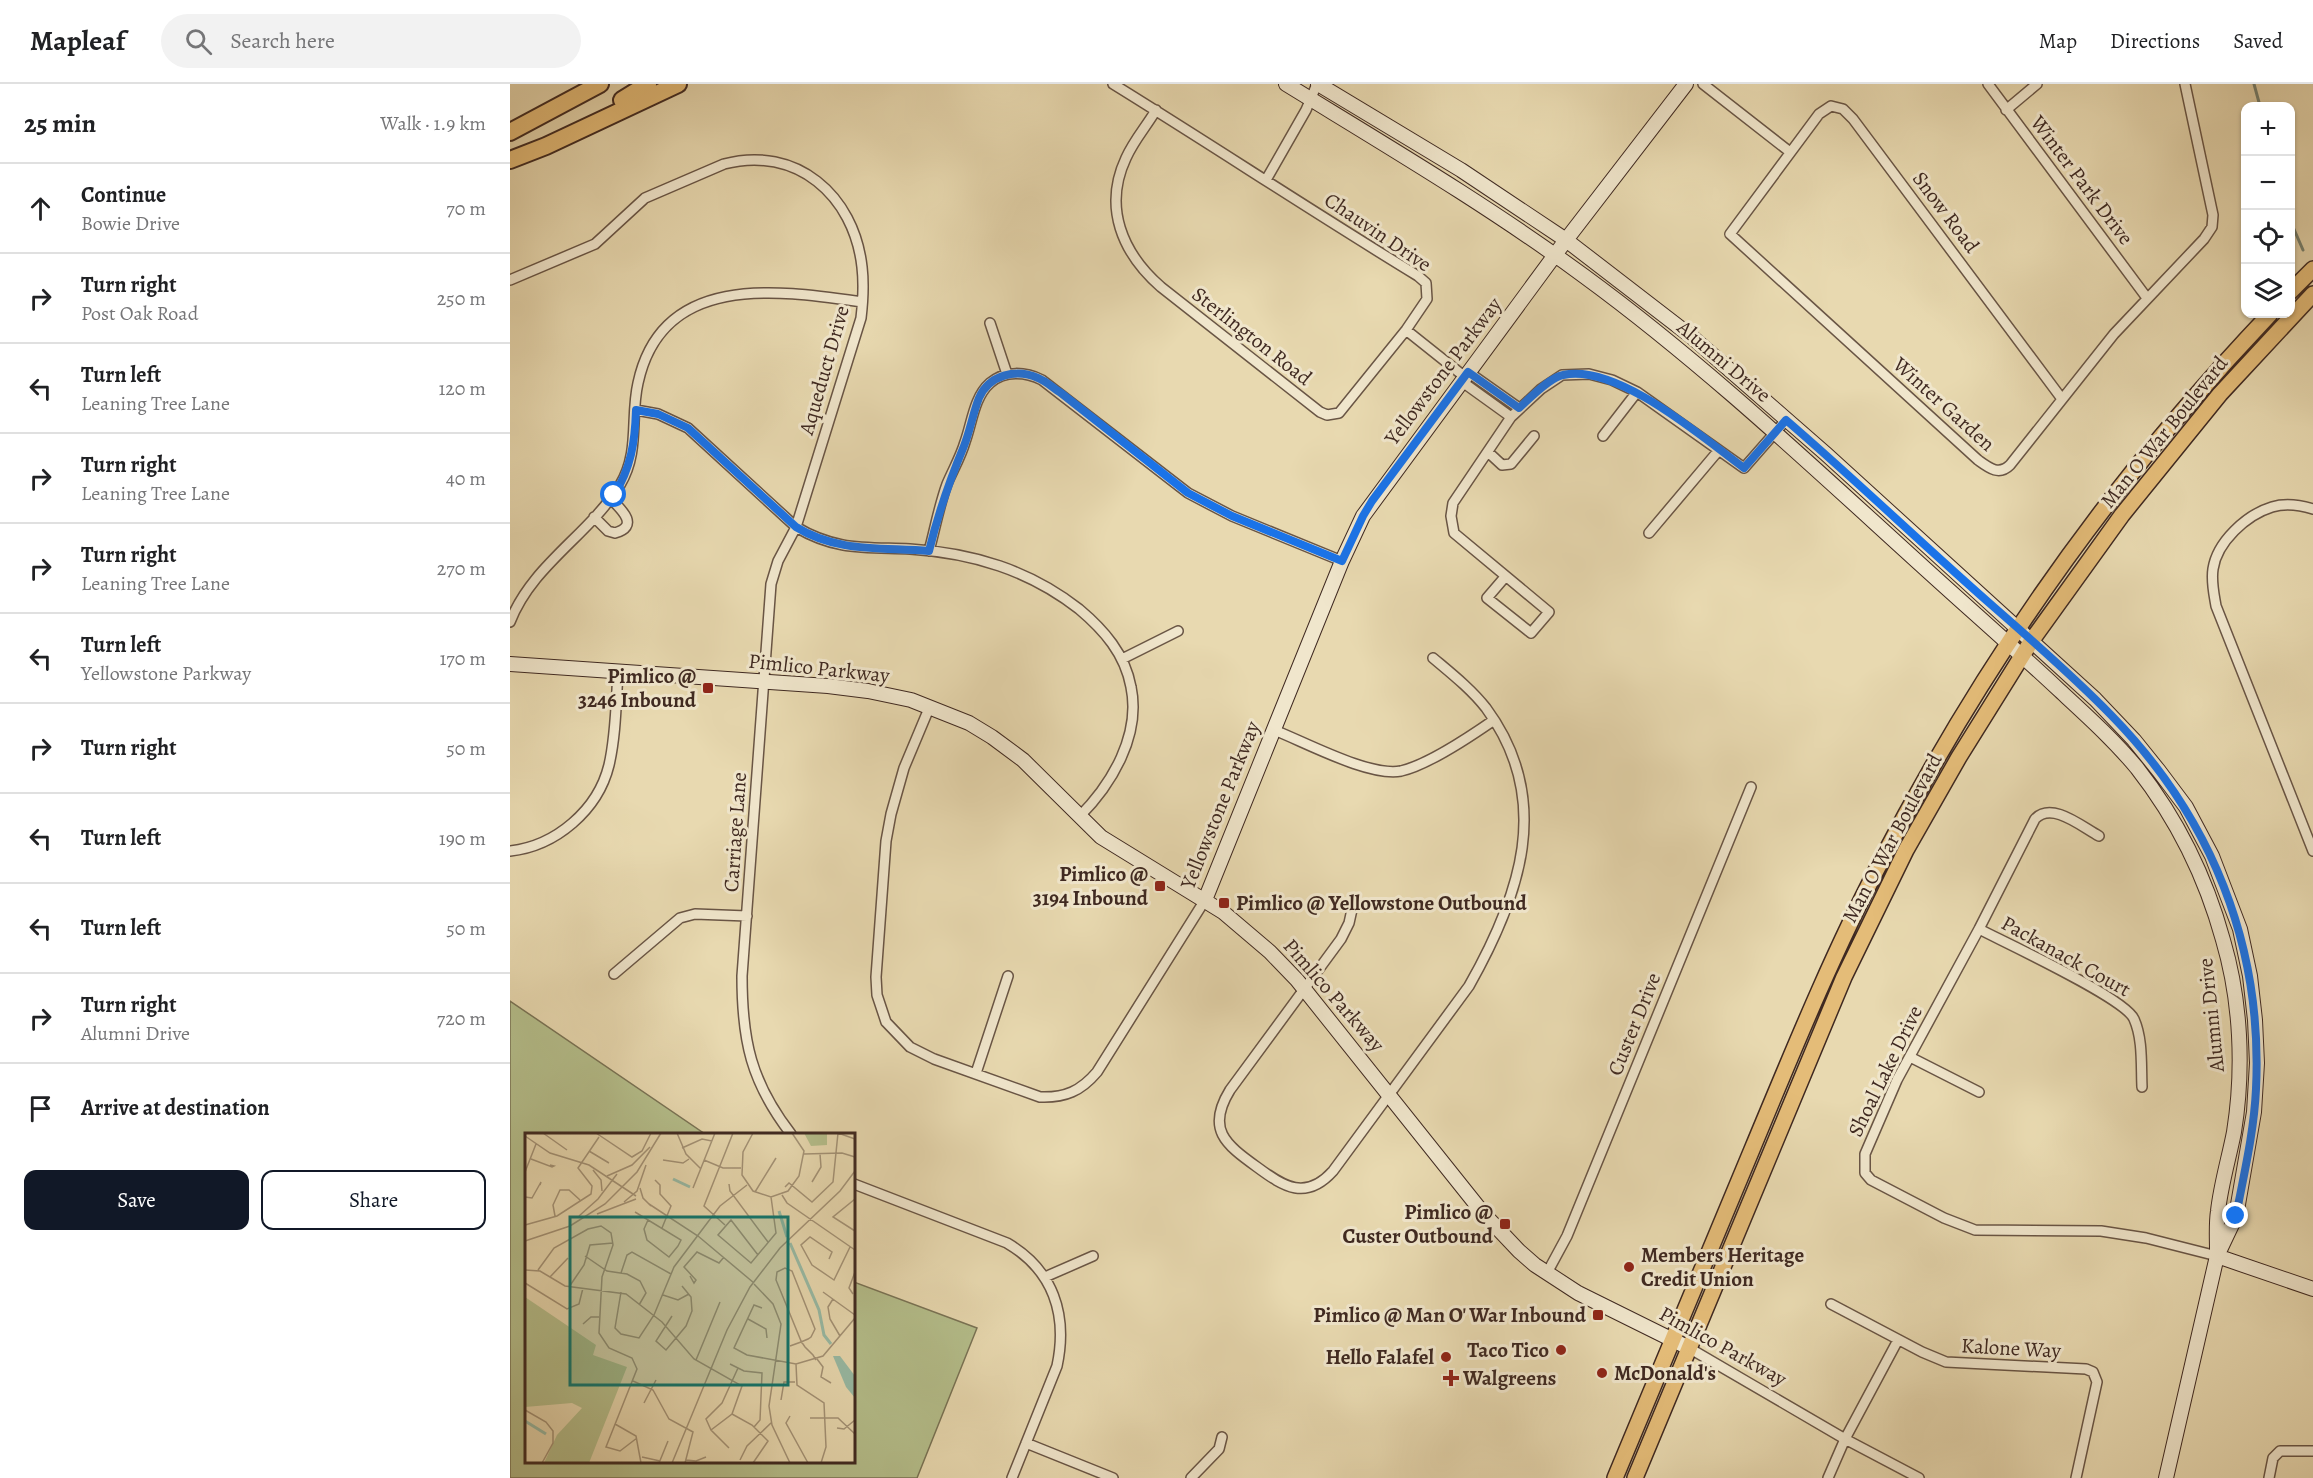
<!DOCTYPE html>
<meta charset="utf-8">
<style>
body{margin:0;font-family:Alegreya,serif;background:#f2f2f2;color:#202124}
.controls{position:absolute;right:18px;top:18px;display:grid;overflow:hidden;border-radius:12px;box-shadow:0 2px 4px #0004}
.controls button{width:54px;height:54px;display:grid;place-items:center;padding:0;border:0;border-bottom:2px solid #e0e0e0;background:#fff;color:#202124;font:30px sans-serif}
.stop{position:absolute;width:18px;height:18px;margin:-14px;border:4px solid #1a73e8;border-radius:50%;background:#fff}
.stop.end{background:#1a73e8;border-color:#fff;box-shadow:0 2px 6px #0008}
.list{margin:0;padding:0;list-style:none}
h2{display:flex;justify-content:space-between;align-items:center;height:78px;margin:0;padding:0 24px;font-size:26px}
h2 small{font-size:20px;font-weight:400;color:#757577}
.list li{display:grid;grid-template-columns:39px 1fr auto;gap:18px;align-items:center;box-sizing:border-box;height:90px;padding:0 24px;border-top:2px solid #e0e0e0}
.list b{display:block;font-size:22px;white-space:nowrap}
.list p{margin:0;font-size:20px;white-space:nowrap;color:#757577}
.list em{font-size:20px;font-style:normal;color:#757577}
.actions{display:flex;gap:12px;padding:18px 24px}
.actions a{flex:1;padding:14px 0;border:2px solid #111827;border-radius:12px;text-align:center;font-size:21px;color:#111827}
.actions .main{background:#111827;color:#fff}
.icon{flex:none;width:33px;height:33px;fill:none;stroke:currentColor;stroke-width:2;stroke-linecap:round;stroke-linejoin:round}
.map{position:relative;flex:none;width:1803px;height:1394px;overflow:hidden}
header{display:flex;align-items:center;gap:36px;box-sizing:border-box;height:84px;padding:0 30px;background:#fff;border-bottom:2px solid #e0e0e0}
header strong{font-size:28px}
nav{display:flex;gap:33px;margin-inline-start:auto;font-size:21px}
.search{width:420px;height:54px;background:#f2f2f2;display:flex;align-items:center;gap:15px;box-sizing:border-box;padding:0 21px;border-radius:33px;color:#757577;font-size:22px}
main{display:flex}
aside{flex:1;background:#fff}
.map>svg:first-child{display:block}
.green{fill:#b5bf8c;stroke:#7a7456;stroke-width:1.5}
.lines{fill:none;stroke-linecap:round;stroke-linejoin:round}
.stream{stroke:#748171;stroke-width:3}
.street-casing{stroke:#695545;stroke-width:12}
.secondary-casing{stroke:#3f2921;stroke-width:16}
.primary-casing{stroke:#3f2921;stroke-width:18}
.highway-casing{stroke:#3f2921;stroke-width:20}
.street{stroke:#f0e6cc;stroke-width:9}
.secondary{stroke:#f0e6cc;stroke-width:14}
.primary{stroke:#e4bc78;stroke-width:15}
.highway{stroke:#e4bc78;stroke-width:16}
.route{stroke:#1a73e8;stroke-width:8}
.poi-dot{fill:#8f2418;stroke:#f0e6cc;stroke-width:2}
.labels{text-anchor:middle;dominant-baseline:central;stroke-width:6;stroke-linejoin:round;paint-order:stroke}
.street-label{font-size:21px;fill:#3f2921;stroke:#f0e6cc}
.poi-label{font-size:21px;font-weight:bold;fill:#3f2921;stroke:#f0e6cc;text-anchor:end}
.inset-river{fill:none;stroke:#98bba6;stroke-width:3}
.inset-road{fill:none;stroke:#a49377;stroke-width:1.5}
.view{fill:#0f766e;fill-opacity:0.15;stroke:#0f766e;stroke-width:3}
.inset-edge{fill:none;stroke:#3f2921;stroke-width:3}
</style>
<header>
<strong>Mapleaf</strong>
<div class="search"><svg class="icon" aria-label="search" viewBox="0 0 24 24"><circle cx="10" cy="10" r="6"/><path d="M15 15l6 6"/></svg>Search here</div>
<nav><a>Map</a><a>Directions</a><a>Saved</a></nav>
</header>
<main>
<aside>
<h2>25 min<small>Walk · 1.9 km</small></h2>
<ul class="list">
<li><svg class="icon" aria-label="ahead" viewBox="0 0 24 24"><path d="M12 20V5M6 11l6-6 6 6"/></svg><div><b>Continue</b><p>Bowie Drive</p></div><em>70 m</em></li>
<li><svg class="icon" aria-label="right" viewBox="0 0 24 24"><path d="M7 20v-9h11M14 6l5 5-5 5"/></svg><div><b>Turn right</b><p>Post Oak Road</p></div><em>250 m</em></li>
<li><svg class="icon" aria-label="left" viewBox="0 0 24 24"><path d="M17 20v-9H6M10 6l-5 5 5 5"/></svg><div><b>Turn left</b><p>Leaning Tree Lane</p></div><em>120 m</em></li>
<li><svg class="icon" aria-label="right" viewBox="0 0 24 24"><path d="M7 20v-9h11M14 6l5 5-5 5"/></svg><div><b>Turn right</b><p>Leaning Tree Lane</p></div><em>40 m</em></li>
<li><svg class="icon" aria-label="right" viewBox="0 0 24 24"><path d="M7 20v-9h11M14 6l5 5-5 5"/></svg><div><b>Turn right</b><p>Leaning Tree Lane</p></div><em>270 m</em></li>
<li><svg class="icon" aria-label="left" viewBox="0 0 24 24"><path d="M17 20v-9H6M10 6l-5 5 5 5"/></svg><div><b>Turn left</b><p>Yellowstone Parkway</p></div><em>170 m</em></li>
<li><svg class="icon" aria-label="right" viewBox="0 0 24 24"><path d="M7 20v-9h11M14 6l5 5-5 5"/></svg><div><b>Turn right</b></div><em>50 m</em></li>
<li><svg class="icon" aria-label="left" viewBox="0 0 24 24"><path d="M17 20v-9H6M10 6l-5 5 5 5"/></svg><div><b>Turn left</b></div><em>190 m</em></li>
<li><svg class="icon" aria-label="left" viewBox="0 0 24 24"><path d="M17 20v-9H6M10 6l-5 5 5 5"/></svg><div><b>Turn left</b></div><em>50 m</em></li>
<li><svg class="icon" aria-label="right" viewBox="0 0 24 24"><path d="M7 20v-9h11M14 6l5 5-5 5"/></svg><div><b>Turn right</b><p>Alumni Drive</p></div><em>720 m</em></li>
<li><svg class="icon" aria-label="arrive" viewBox="0 0 24 24"><path d="M6 21V4h12l-3 4 3 4H6"/></svg><div><b>Arrive at destination</b></div></li>
</ul>
<div class="actions"><a class="main">Save</a><a>Share</a></div>
</aside>
<div class="map">
<svg width="1803" height="1394" viewBox="0 0 1803 1394">
<rect width="100%" height="100%" fill="#e8d9b0"/>
<filter id="stains"><feTurbulence type="fractalNoise" baseFrequency=".00333" numOctaves="4"/><feColorMatrix values="0 0 0 0 .2 0 0 0 0 .09 0 0 0 0 .02 0 0 0 .5 -.17"/></filter>
<radialGradient id="worn" r=".72"><stop offset=".6" stop-color="#630" stop-opacity="0"/><stop offset="1" stop-color="#630" stop-opacity=".3"/></radialGradient>
<path class="green" d="M0,917L195,1050H16V1378H344V1198L467,1244L407,1394H0Z"/>
<g class="lines">
<path class="stream" d="M1744,0L1750,22
M1780,136L1793,166"/>
<defs>
<path id="street" d="M603,0C705,63 806,130 908,192L916,199L917,215L896,246L829,329L817,331L810,328L651,203C612,169 593,123 616,74C624,56 636,43 646,26
M1193,0L1280,68
M1478,0L1637,214
M1496,26L1527,0
M756,96L796,26L807,0
M0,196L85,160L135,114L214,80C286,61 344,111 352,183C354,200 353,217 351,234L286,443L268,477L261,500L232,892C232,957 241,998 281,1050
M480,239L497,290
M896,246L955,293
M958,288L1009,324
M951,297L1001,333
M1552,315L1343,35L1333,25L1321,22L1309,30L1220,150L1468,376C1479,384 1489,392 1500,381L1604,250L1694,155L1702,143L1703,131L1675,0
M126,326L148,330L178,344L286,443C326,467 356,463 400,465C463,469 519,486 569,525C594,546 615,570 621,603C631,651 602,700 569,733
M1093,352L1127,308
M978,368L992,381L1001,380L1024,352
M1803,425C1790,421 1775,419 1762,423C1736,431 1707,458 1703,485C1701,498 1704,510 1706,522L1803,767
M84,433L98,447L105,449C130,442 111,425 101,415
M1139,449L1209,366
M419,467C425,445 429,422 437,400C443,386 451,372 455,358C462,339 464,313 480,299C495,286 516,288 532,296L678,409L722,432L832,477
M995,493L977,514L1021,549L1039,528L944,449L941,432L943,419L1001,333L1031,305L1052,291L1079,290L1102,296L1127,308L1234,384L1276,336
M0,538C22,481 79,451 110,401C130,368 120,333 128,299C152,188 268,206 352,218
M612,575L668,547
M420,622L394,684L381,730L376,757L366,893L367,911L376,938L400,963L424,975L530,1013C555,1014 571,1007 587,988L695,816
M764,646C795,658 859,693 891,687C918,681 961,652 984,636
M1589,752C1572,743 1542,717 1525,735L1469,845L1387,996L1355,1070V1089L1361,1096L1434,1134L1465,1146L1591,1147L1636,1154L1707,1172
M0,767C46,762 88,726 99,681C106,651 106,618 108,588
M843,821L839,839L831,855L720,1006C696,1045 715,1060 747,1083C774,1103 796,1117 823,1087L959,902C1010,812 1044,716 976,624C961,605 942,590 923,574
M1469,845C1496,859 1615,914 1624,935C1633,955 1631,981 1632,1003
M104,890L170,834L185,830L237,832
M1400,973L1469,1008
M466,989L498,892
M344,1100L497,1159C543,1186 558,1230 547,1282L502,1394
M1037,1189L1057,1152L1241,703
M535,1193L583,1172
M1321,1220L1412,1268L1436,1278L1576,1285L1583,1288L1587,1298L1566,1394
M1179,1264L1335,1355L1409,1394
M516,1359L603,1394
M681,1394L709,1365L712,1353
M1318,1394L1335,1355L1388,1256
M1759,1394L1763,1374L1770,1367H1803"/>
<path id="secondary" d="M776,0C877,62 979,122 1074,192C1193,279 1301,381 1410,480C1456,522 1502,562 1548,605C1575,630 1603,655 1627,684C1667,735 1696,794 1713,856C1731,917 1734,985 1724,1048C1719,1074 1711,1100 1708,1127C1706,1140 1707,1154 1707,1167
M808,0L951,86L1056,156L1182,253L1316,370L1585,615L1624,656L1649,687L1676,723L1702,772L1730,845L1740,892L1745,936L1747,979L1744,1028L1726,1132L1707,1172L1656,1394
M0,580L318,602L358,607L401,616L459,639L482,653L513,676L591,753L713,828L760,868L787,896L973,1129L1009,1167L1025,1181L1068,1209L1179,1264
M695,816L832,477L853,432L1056,156L1176,0
M1707,1172L1803,1205"/>
<path id="primary" d="M1780,208L1803,185
M1105,1394C1151,1284 1197,1173 1243,1063C1283,967 1322,871 1370,779C1473,579 1605,393 1760,230
M1125,1394L1334,893L1396,766L1449,673L1522,556L1612,431L1710,310L1803,210"/>
<path id="highway" d="M112,16L138,0
M0,48L90,0
M0,76L36,62L168,0"/>
</defs>
<use href="#street" class="street-casing"/>
<use href="#secondary" class="secondary-casing"/>
<use href="#primary" class="primary-casing"/>
<use href="#highway" class="highway-casing"/>
<use href="#street" class="street"/>
<use href="#secondary" class="secondary"/>
<use href="#primary" class="primary"/>
<use href="#highway" class="highway"/>
</g>
<g class="lines">
<path class="route" d="M104,411C121,384 125,358 126,326L148,330L178,344L286,443C328,469 372,463 419,467C428,430 439,398 454,362C460,347 463,329 469,314C479,291 506,284 528,294C536,297 543,304 551,309L678,409L722,432L832,477L853,432L862,417L958,288L1009,324C1019,315 1040,293 1053,291C1107,279 1192,353 1234,384L1276,336C1347,397 1414,462 1485,524C1524,558 1564,593 1601,631C1701,733 1753,861 1746,1005C1744,1048 1734,1090 1726,1132"/>
</g>
<g class="poi-dot">
<rect x="192" y="598" width="12" height="12" rx="3"/>
<rect x="644" y="796" width="12" height="12" rx="3"/>
<rect x="708" y="813" width="12" height="12" rx="3"/>
<rect x="989" y="1134" width="12" height="12" rx="3"/>
<circle cx="1119" cy="1183" r="6"/>
<rect x="1082" y="1225" width="12" height="12" rx="3"/>
<circle cx="1051" cy="1266" r="6"/>
<circle cx="936" cy="1273" r="6"/>
<circle cx="1092" cy="1289" r="6"/>
<path d="M938 1285h6v6h6v6h-6v6h-6v-6h-6v-6h6z"/>
</g>
<g class="labels">
<g class="street-label">
<text transform="translate(1572 96) rotate(53)">Winter Park Drive</text>
<text transform="translate(1436 128) rotate(53)">Snow Road</text>
<text transform="translate(868 148) rotate(34)">Chauvin Drive</text>
<text transform="translate(742 252) rotate(38)">Sterlington Road</text>
<text transform="translate(1214 277) rotate(40)">Alumni Drive</text>
<text transform="translate(314 286) rotate(-74)">Aqueduct Drive</text>
<text transform="translate(933 287) rotate(-53)">Yellowstone Parkway</text>
<text transform="translate(1434 320) rotate(42)">Winter Garden</text>
<text transform="translate(1654 348) rotate(-51)">Man O War Boulevard</text>
<text transform="translate(309 584) rotate(6)">Pimlico Parkway</text>
<text transform="translate(710 721) rotate(-68)">Yellowstone Parkway</text>
<text transform="translate(225 748) rotate(-86)">Carriage Lane</text>
<text transform="translate(1382 754) rotate(-62)">Man O War Boulevard</text>
<text transform="translate(1556 872) rotate(29)">Packanack Court</text>
<text transform="translate(824 911) rotate(49)">Pimlico Parkway</text>
<text transform="translate(1701 931) rotate(-96)">Alumni Drive</text>
<text transform="translate(1124 940) rotate(-68)">Custer Drive</text>
<text transform="translate(1375 987) rotate(-64)">Shoal Lake Drive</text>
<text transform="translate(1213 1262) rotate(29)">Pimlico Parkway</text>
<text transform="translate(1501 1264) rotate(3)">Kalone Way</text>
</g>
<g class="poi-label">
<text x="186" y="592">Pimlico @<tspan x="186" dy="24">3246 Inbound</tspan></text>
<text x="638" y="790">Pimlico @<tspan x="638" dy="24">3194 Inbound</tspan></text>
<text x="726" y="819" text-anchor="start">Pimlico @ Yellowstone Outbound</text>
<text x="983" y="1128">Pimlico @<tspan x="983" dy="24">Custer Outbound</tspan></text>
<text x="1131" y="1171" text-anchor="start">Members Heritage<tspan x="1131" dy="24">Credit Union</tspan></text>
<text x="1076" y="1231">Pimlico @ Man O' War Inbound</text>
<text x="1039" y="1266">Taco Tico</text>
<text x="924" y="1273">Hello Falafel</text>
<text x="1104" y="1289" text-anchor="start">McDonald's</text>
<text x="953" y="1294" text-anchor="start">Walgreens</text>
</g>
</g>
<g transform="translate(15 1049)">
<rect width="330" height="330" fill="#e8d9b0"/>
<path d="M279,0H302V12L286,13ZM0,164L71,212L68,222L102,234L64,330H19L32,302L57,275L47,270L0,274Z" fill="#b5bf8c"/>
<path d="M308,223H315L330,243V265L321,254Z" fill="#98bba6"/>
<path class="inset-river" d="M148,46L165,54M254,78L262,104M265,110L294,177L299,202L306,211M0,288L21,301"/>
<path class="inset-road" d="M18,0L42,17M71,0L107,24L117,18L126,0M152,0L161,21L176,36M228,0L218,19L217,42L228,58L246,64L263,58L274,43L279,18L267,0M313,0L330,6M0,3L25,20L64,32L111,63M157,15L177,6L187,8M64,18L84,30M279,21L317,20L330,24M6,26L27,34L29,33L25,32M138,27L158,30L164,26M179,27L198,35H216M68,37L76,47L77,58M0,39L11,11M82,43L107,32L125,14M130,47L135,52V61L146,73L137,95M287,49L296,34L295,21M204,51L205,58L243,109M260,54L264,50L287,69L308,49L313,0M115,55L118,65L126,73M168,55L190,0M230,59L251,25M257,62L262,70L330,117M0,64L7,65L16,49L15,52M330,66L308,84L330,98M99,69L112,58L121,32M124,71L173,103L229,150M110,79L156,107L153,113M72,81L111,66M30,83L28,72L35,57H44L55,67M54,83L73,66L92,41M123,87L119,96L122,107L144,124L153,113M0,92L32,83L66,61L67,53L53,35L74,4M200,92L179,73L208,0M0,108L45,93L80,71L112,39L136,0M233,122L206,87L193,102L226,130L251,100L246,64M60,123L82,138L102,141L115,148L121,160L114,172M304,126L307,119L285,104L276,112L287,132L309,147L325,114M0,137L15,138L40,153L101,161L137,189L169,226L217,253L207,281L186,297M13,137L29,115L63,96L76,93L86,100L88,112L77,144L74,200L84,215L107,225L112,236L81,314L95,318L112,305M96,140L102,122L107,119L146,141M165,143L169,150L171,147L159,134L172,119L194,130L199,124M25,144L43,125M0,150L42,176L54,171L58,155M229,151L248,171L256,191L244,273L247,292L265,330M44,154L59,132L65,112L88,110M96,159L90,195L96,201L114,205L129,182L149,134L195,73L222,52M298,159L330,182M328,161L324,155L330,139M138,162L153,167L164,161M308,166L303,174L305,186L315,203M237,175L229,172L209,215L222,222L271,231L298,223L330,185M147,183L131,208L141,217L161,193L167,178L166,164L157,153M223,186L241,196L242,205M58,191L66,184H74M265,213L276,209L283,206L286,204L290,196L267,138L260,135L252,139L251,147L276,208V209L278,211L280,214L288,222L291,227M292,226L298,234L296,244L306,250M171,227L195,169M205,231L219,238L237,240L235,287L229,294M271,231L272,252L299,270L301,314L296,330M108,248L128,257L144,286L168,299L160,330M256,267L259,249H270M119,270L131,247M0,277L21,289L28,298V310L17,330M207,281L227,292L243,308L228,330M265,283L261,290L283,330M285,285H313L330,301M90,291L111,303L116,330M312,295L319,296L330,287M204,315L186,297L181,286L197,270L213,235M117,324L135,328M161,327L171,328L181,324M215,327L222,313L247,289M134,330L143,308M147,330L202,197L225,154L255,115L315,58L330,38"/>
<path class="view" d="M45,84H263V252H45Z"/>
<rect width="330" height="330" class="inset-edge"/>
</g>
<rect width="100%" height="100%" filter="url(#stains)"/>
<rect width="100%" height="100%" fill="url(#worn)"/>
</svg>
<div class="controls">
<button>+</button>
<button>−</button>
<button><svg class="icon" aria-label="locate" viewBox="0 0 24 24"><circle cx="12" cy="12" r="6"/><path d="M12 2v4M12 18v4M2 12h4M18 12h4"/></svg></button>
<button><svg class="icon" aria-label="layers" viewBox="0 0 24 24"><path d="M12 4l9 5-9 5-9-5zM3 14l9 5 9-5"/></svg></button>
</div>
<div class="stop" style="left:104px;top:411px"></div>
<div class="stop end" style="left:1726px;top:1132px"></div>
</div>
</main>
